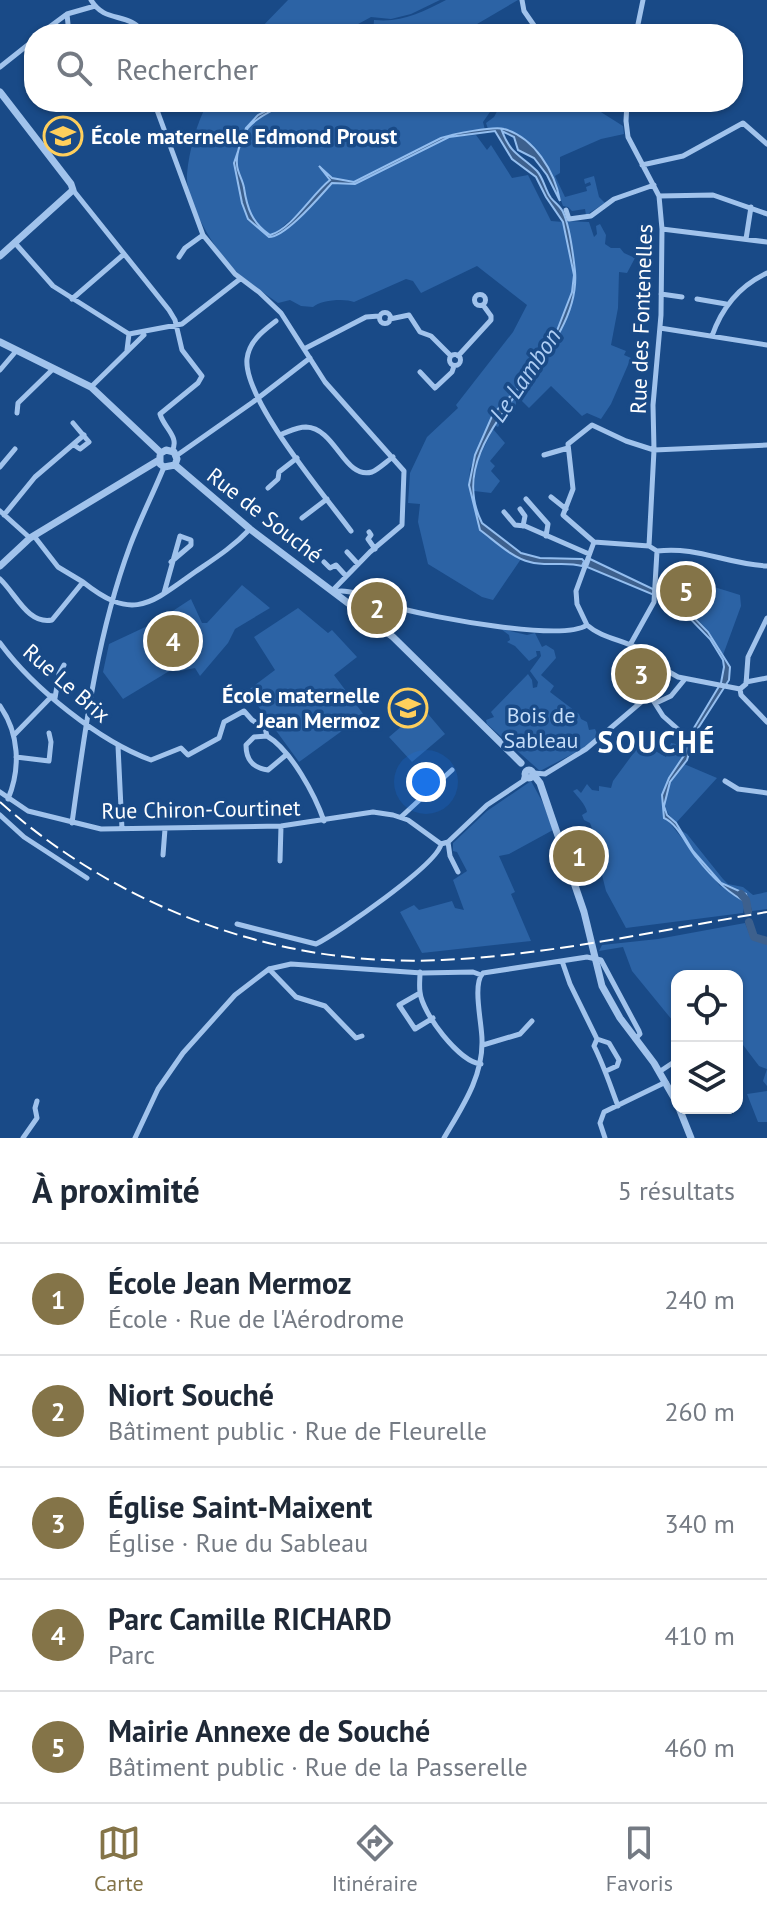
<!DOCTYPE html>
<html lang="fr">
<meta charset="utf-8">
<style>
body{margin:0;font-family:"PT Sans",sans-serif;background:#f2f2f3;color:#1f2937}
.controls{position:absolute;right:24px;bottom:24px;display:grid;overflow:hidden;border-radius:16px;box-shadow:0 2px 6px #0004}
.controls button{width:72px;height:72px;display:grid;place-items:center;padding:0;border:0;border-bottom:2px solid #e0e1e3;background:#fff;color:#1f2937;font:40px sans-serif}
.you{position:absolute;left:426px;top:782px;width:28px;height:28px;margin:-20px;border:6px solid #fff;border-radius:50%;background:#1a73e8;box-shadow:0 0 0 12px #1a73e833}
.badge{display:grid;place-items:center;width:52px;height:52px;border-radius:50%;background:#847448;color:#fff;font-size:26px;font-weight:700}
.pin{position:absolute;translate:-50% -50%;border:4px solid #fff;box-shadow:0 2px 8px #0006}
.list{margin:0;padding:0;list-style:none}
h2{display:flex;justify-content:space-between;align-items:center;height:104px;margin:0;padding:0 32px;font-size:34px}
h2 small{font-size:26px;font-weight:400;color:#747a83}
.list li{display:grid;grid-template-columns:52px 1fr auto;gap:24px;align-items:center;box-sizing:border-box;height:112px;padding:0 32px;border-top:2px solid #e0e1e3}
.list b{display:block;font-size:30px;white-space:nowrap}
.list p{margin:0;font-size:26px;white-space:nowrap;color:#747a83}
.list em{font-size:26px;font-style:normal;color:#747a83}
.icon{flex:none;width:44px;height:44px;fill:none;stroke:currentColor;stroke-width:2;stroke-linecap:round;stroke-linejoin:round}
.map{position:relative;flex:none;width:767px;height:1138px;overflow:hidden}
.search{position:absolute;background:#fff;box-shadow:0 2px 6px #0004;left:24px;right:24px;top:24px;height:88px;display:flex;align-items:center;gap:20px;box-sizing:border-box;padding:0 28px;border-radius:32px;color:#747a83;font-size:30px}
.sheet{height:664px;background:#fff}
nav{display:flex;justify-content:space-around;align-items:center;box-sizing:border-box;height:112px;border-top:2px solid #e0e1e3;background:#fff;font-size:22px;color:#747a83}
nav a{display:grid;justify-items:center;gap:4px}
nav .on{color:#847448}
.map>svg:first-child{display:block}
.green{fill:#2c63a5}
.water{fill:#3d608d;stroke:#94beef;stroke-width:2}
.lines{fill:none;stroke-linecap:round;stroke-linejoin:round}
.river{stroke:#3d608d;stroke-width:8}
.minor{stroke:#a1c3ec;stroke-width:5}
.tertiary{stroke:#a1c3ec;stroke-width:7}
.rail{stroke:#fff;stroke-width:2;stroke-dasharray:14 6;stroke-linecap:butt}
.labels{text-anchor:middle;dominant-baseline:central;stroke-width:7;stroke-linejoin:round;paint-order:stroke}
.poi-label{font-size:22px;font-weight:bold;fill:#fff;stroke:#194a87;text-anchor:start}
.street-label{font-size:22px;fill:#fff;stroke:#194a87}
.park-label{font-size:22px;fill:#c6def9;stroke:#194a87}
.water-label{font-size:24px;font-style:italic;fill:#adcdf4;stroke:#194a87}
.district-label{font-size:30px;font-weight:bold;letter-spacing:2px;fill:#fff;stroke:#194a87}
</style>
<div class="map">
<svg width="767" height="1138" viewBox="0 0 767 1138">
<rect width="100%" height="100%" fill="#194a87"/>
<path class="green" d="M288,0H440L411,14L391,19L371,17L340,34H255Z
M446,0H518L460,34H373L374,20C402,23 422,12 446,0Z
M208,102H281L258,115L247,129L259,116L280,107L283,102H497L483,122L485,130L455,133L441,138L354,182L332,178L321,166L330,180L309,204L273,235H270C247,220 249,207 243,184C240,171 236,165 239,151C232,168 238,173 241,189C245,215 248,221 270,237C292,233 317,199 332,183L355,184L449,137L476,135L487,150L491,145L512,178L528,175L551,221L563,222L574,275L572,292L560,327C581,284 572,265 566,221L589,222L594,237L597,234L596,226L600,224L606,235L605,244L611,248H620L624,253L635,258L627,273L619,272L618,308L611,345L626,351L624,355L631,358L611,404L601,419L587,413L582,416L551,386L529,408L520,399L516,400V407L510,405L498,427L496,426V418C518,390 547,364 559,329L529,377L493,414L470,469L469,485L480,529L521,559L493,600L482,597L428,564L418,522L420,504L408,503L410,473L427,437L458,408L456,405L513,332L527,305L477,266L421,293L413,281L406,279L354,302C345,298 320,300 313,307L301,306L290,300L278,303C261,291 242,279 229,264C212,245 185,200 187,174C189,151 197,122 208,102Z
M502,102H585L623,126L624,134L601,139L560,157V173L555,176L565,197L587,191L586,187L591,185L590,182L585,184L584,179L594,176L599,197L605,203L586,215L585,209L572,211L568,207L563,206C553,175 529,121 488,129L486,123L494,117Z
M493,429L505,443L490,461L495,466L491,471L500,481L491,493L474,491L476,464Z
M242,585L270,608L235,629L228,643L200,676L195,668L180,671L171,670L123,699L103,672L109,644L156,622L191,599L202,623H207Z
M711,586L740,595L741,606L723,655L708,631L694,615Z
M298,608L328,633L332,630L357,657L334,675L364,715L299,762L247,691L275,670L254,637Z
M501,629L527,635L535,633L542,647L546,645L554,650L556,658L541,675L554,686L550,692L579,714L581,719L587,722L589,730L595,729L598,736L586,747L540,771L487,724L486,720L494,717L491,712L528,674L532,680L533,688L537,687L538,682L530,671L541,656L540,651H536L537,656L529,661L515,646L507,642L510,640L509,635Z
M423,708L445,734L412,762L389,737Z
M685,736H689L685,754L669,778L662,795L665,817L720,886L737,894L745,903L743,913L626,928L606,891L599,863L602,856L590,823L584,820L582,815L587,812C586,805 577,796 573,791L577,789L581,793L587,784L592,790L599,791V786L611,788L613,781L641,743L666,757L671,743L681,745Z
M684,764L717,778L676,823C654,801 667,785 684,764Z
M531,781L543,803L553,830L509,854L499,856L515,892L511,894L531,941L422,953L400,912L414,905L419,910L452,901L455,908L464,910L453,880L467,871L457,852L453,851V843L487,811Z
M682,831L687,834L723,879L728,884L743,887L753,895L767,892V909L752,911L749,899L738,889L721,883L693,851Z
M745,923L750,935L767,942V1086L763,1081L767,1069L759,1066L737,1037V976H677V1026L632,971L623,947L599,951L602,945L658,939Z
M767,1091V1122H758L747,1094Z"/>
<path class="water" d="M283,102C277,111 259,114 248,128C242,136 236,153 237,164C237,172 243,180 244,188C247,208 252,223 270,235C292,229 312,194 330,180L319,166L332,178L354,182L441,138C452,134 494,126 504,129C534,137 555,172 560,201L547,175L534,158L518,150L514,137L502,131C511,155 521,155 537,171C544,179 545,190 551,198C555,203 560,206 563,212C570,227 573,253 575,271C583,362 436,432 482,523L521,553L540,558L582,559L584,561L582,566C565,561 547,567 530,562C512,558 494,540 480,530L469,485L475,455L493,414L529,377L553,341L572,292L574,275L563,222L546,197L536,177L512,159L495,131L449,137L355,184L332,183C320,196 286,237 269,237L248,219L242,203L234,163L246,128L258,115Z
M590,559L678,601L708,632L730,667L729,680L695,733L687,760L670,782L664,806L667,815L676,823L693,851L721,883L746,894L748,903C729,894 710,875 696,857C686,845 678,824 664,818L662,795L669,778L685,754L694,728L721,683L724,667L723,660L710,639L676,604L587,567Z"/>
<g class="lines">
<path class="river" d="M741,894L746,900L748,911
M749,922L754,937L767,941"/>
<path class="minor" d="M91,0C106,25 128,10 145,34
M522,0L524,11L540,34
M67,14L69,34
M40,34L67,14L95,6
M636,34L643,0
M0,67L34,40
M154,102L203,235L235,274L259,292L281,313L325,382L404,471L402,525L370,552L333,590
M627,102L626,121L628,137L659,196L662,229L661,315L653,405L654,450L649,546
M642,165L683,156L743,123L767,144
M73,190L169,310L175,320L182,350L202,376L198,383L160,414C164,428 180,437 172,451
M659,196L713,195L767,214
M566,210L569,219L591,216L614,199L654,185
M662,229L767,242
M746,239L751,207
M15,243L53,286L129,334
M179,257L185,248L203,235
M661,294L682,297
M474.5 300a5.5 5.5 0 1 1 11 0a5.5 5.5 0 1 1-11 0Z
M72,299L124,254
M697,299L726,304
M379.5 318a5.5 5.5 0 1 1 11 0a5.5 5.5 0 1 1-11 0Z
M390,319L409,315L420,332L431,336L451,356
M276,321C263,331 249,341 247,359C243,399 325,496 351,531
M660,328L767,345
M712,336C722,307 739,286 767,273
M304,349L366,317L379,316
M127,350L129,334L182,324L240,279
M449.5 360a5.5 5.5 0 1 1 11 0a5.5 5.5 0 1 1-11 0Z
M458,356L491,320V316L483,305
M0,370L17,350
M420,372L435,388L452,372L454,366
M91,387L144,335
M17,413L18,403L53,369
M73,423L89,442L80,449L74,445
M282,434C290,431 297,427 306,427C336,428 344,480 372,472C379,469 387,461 393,457
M544,455L568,448
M176,456L253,402L310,358
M0,467L15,449
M268,488L278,479L279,472L297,458
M551,497L566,509
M526,499L548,524L546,536
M520,509L525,516L523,526
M0,511L30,538
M504,512L515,525L525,526L589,554
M4,515L35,477L84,435
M302,518L327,499
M369,532L371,535L368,539L375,549
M34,536L58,567L83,582
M594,542L563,515L573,489L568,444L592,425L626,441L654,450L767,445
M649,546L657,551C697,546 726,564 767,566
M347,552L358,564
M324,562L330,568L336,565L346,576
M0,579C16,594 28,625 52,620L83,582C133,622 150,604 195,572C214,559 233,547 250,529
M335,592C349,587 383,603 399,608C432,617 562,642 587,625
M164,593L180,536L191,540V545L171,562
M587,625C607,643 641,640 655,664L678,677L740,689
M587,625L577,604L576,591L594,542L649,546
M0,643C33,688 99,741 151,760L181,748L188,755L219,738L224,722L244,711L252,720L265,728L267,736
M630,645L654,602L657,551
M746,682L767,678
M740,689L746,684L748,657L767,618
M740,689L741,695L767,722
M649,694L663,716L681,732
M55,698L59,674L64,665
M656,703L671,696L685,679
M0,706C19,733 21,768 8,799
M15,734L52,696
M267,736C291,750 315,795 324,821
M267,736L254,737L246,745C246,760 253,768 268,770L286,755
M118,746L122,829
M16,757L49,761L51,742L49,733
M534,773L545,774L586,749L646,698L654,685L655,664
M525,774L523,781L529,777
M725,781L738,789L767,793
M0,792L28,811L101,829L281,826L373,812L393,815L408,820L441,844L448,842L487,805L523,781
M0,815L24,837L87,878
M401,817L452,770
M72,823C85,729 97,635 130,546C140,519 153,494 164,467
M448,842L450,856L458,872
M163,855L165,829
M280,861L281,826
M237,924L316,944C338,933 438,864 441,844
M562,961L570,984L597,1039L594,1046C604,1066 610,1085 618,1106
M269,969L296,997L325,1006L356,1038L362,1036
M420,972C420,979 419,986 420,992C422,1013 459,1062 481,1064
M420,993L399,1005L415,1029L433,1018
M597,1039L609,1043L619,1060L617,1066L606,1071
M483,1045L520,1034L532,1021
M659,1072L677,1060
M23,1138L37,1118L35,1108L37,1101
M135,1138L158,1089L183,1053L235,995L269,969L291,964L422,973L473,972L481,975
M444,1138C462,1107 483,1077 482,1040C482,1023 472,984 483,973L587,957L601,960L639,1031L640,1034L635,1039
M605,1138L600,1123L604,1112L666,1082"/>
<path class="tertiary" d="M0,92L71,184L73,190L0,256
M0,342L91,387L161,453
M161,453L166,450L174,452L177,459L175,465
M160,456V464L164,467L175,465
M175,465L250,529L393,637L521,763
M0,566L30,538L159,460
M525 774a4 4 0 1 1 8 0a4 4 0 1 1-8 0Z
M533,774L540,783L584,912L602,986L620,1018L654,1063L677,1103
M679,1108L691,1138"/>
<path class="rail" d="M0,802C120,909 281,968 442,960C551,955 660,930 767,912"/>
</g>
<defs>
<symbol id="school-ring" viewBox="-11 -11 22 22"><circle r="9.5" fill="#194a87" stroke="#ffcf5c" stroke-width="1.5"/><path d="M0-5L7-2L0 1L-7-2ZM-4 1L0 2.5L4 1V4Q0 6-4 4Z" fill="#ffcf5c"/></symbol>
</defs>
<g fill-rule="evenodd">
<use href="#school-ring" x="41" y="114" width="44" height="44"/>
<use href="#school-ring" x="386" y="686" width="44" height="44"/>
</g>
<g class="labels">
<g class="poi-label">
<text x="91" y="136">École maternelle Edmond Proust</text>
<text x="380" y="695" text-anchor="end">École maternelle<tspan x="380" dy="25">Jean Mermoz</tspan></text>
</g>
<g class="street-label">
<text transform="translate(641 319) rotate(-88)">Rue des Fontenelles</text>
<text transform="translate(265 515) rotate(38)">Rue de Souché</text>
<text transform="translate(67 683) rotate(41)">Rue Le Brix</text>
<text transform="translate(201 809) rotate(-1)">Rue Chiron-Courtinet</text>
</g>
<g class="park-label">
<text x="541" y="715">Bois de<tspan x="541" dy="25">Sableau</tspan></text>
</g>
<g class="water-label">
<text transform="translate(525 375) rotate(-56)">Le Lambon</text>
</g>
<g class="district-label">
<text x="657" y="741">SOUCHÉ</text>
</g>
</g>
</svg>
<div class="controls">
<button><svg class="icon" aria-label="locate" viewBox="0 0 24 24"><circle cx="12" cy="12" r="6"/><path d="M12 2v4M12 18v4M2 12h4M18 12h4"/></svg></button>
<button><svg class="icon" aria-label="layers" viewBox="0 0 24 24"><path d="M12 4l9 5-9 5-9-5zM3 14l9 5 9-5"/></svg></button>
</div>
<div class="you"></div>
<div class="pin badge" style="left:579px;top:856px">1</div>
<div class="pin badge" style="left:377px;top:608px">2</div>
<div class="pin badge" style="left:641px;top:674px">3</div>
<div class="pin badge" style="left:173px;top:641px">4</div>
<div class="pin badge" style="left:686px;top:591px">5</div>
<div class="search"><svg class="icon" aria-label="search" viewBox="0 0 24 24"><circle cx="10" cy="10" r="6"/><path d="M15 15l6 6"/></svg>Rechercher</div>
</div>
<section class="sheet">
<h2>À proximité<small>5 résultats</small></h2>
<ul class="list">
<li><span class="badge">1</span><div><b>École Jean Mermoz</b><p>École · Rue de l'Aérodrome</p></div><em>240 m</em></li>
<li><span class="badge">2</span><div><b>Niort Souché</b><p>Bâtiment public · Rue de Fleurelle</p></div><em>260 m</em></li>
<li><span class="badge">3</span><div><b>Église Saint-Maixent</b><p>Église · Rue du Sableau</p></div><em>340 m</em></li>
<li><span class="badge">4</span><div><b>Parc Camille RICHARD</b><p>Parc</p></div><em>410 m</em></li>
<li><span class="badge">5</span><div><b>Mairie Annexe de Souché</b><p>Bâtiment public · Rue de la Passerelle</p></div><em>460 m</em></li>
</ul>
</section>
<nav>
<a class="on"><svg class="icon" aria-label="map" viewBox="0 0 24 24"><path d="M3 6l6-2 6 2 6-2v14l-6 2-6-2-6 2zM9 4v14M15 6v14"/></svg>Carte</a>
<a><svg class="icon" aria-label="directions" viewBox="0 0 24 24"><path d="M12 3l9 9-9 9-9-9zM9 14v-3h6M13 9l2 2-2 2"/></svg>Itinéraire</a>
<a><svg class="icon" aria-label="saved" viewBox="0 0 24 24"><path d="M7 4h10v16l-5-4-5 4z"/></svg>Favoris</a>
</nav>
